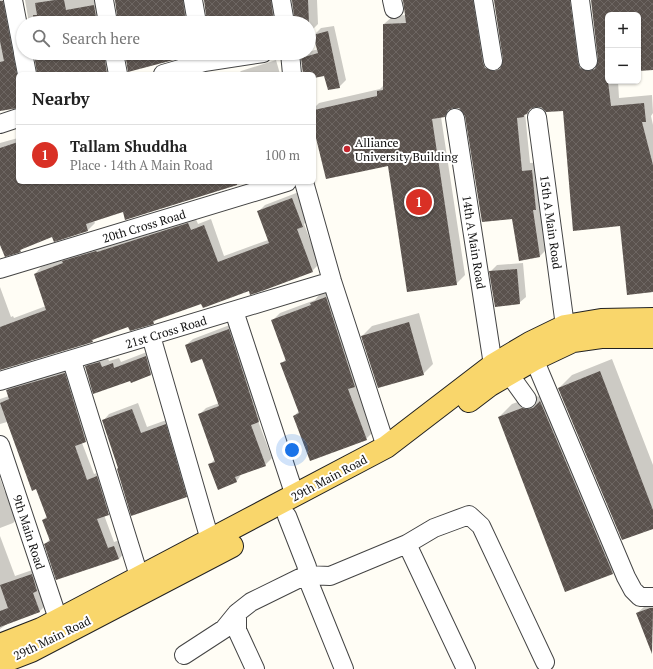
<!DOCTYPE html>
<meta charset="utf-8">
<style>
body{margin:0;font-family:"PT Serif",serif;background:#f6f6f6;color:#222}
.controls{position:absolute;right:12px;top:12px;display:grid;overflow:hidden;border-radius:6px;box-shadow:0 1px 3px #0004}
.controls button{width:36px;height:36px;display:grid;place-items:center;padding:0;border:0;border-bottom:1px solid #e0e0e0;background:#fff;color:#222;font:20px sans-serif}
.you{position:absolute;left:292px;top:450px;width:14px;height:14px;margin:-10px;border:3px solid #fff;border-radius:50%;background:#1a73e8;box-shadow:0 0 0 6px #1a73e833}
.badge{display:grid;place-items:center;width:26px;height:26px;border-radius:50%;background:#d93025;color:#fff;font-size:13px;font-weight:700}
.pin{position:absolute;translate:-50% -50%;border:2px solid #fff;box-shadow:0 1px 4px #0006}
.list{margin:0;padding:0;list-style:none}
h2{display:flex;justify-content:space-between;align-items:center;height:52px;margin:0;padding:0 16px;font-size:17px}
h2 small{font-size:13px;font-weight:400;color:#767676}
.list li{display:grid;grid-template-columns:26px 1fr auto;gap:12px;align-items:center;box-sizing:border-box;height:60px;padding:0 16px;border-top:1px solid #e0e0e0}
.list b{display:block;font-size:15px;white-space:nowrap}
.list p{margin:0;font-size:13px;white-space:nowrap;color:#767676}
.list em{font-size:13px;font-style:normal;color:#767676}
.icon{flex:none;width:22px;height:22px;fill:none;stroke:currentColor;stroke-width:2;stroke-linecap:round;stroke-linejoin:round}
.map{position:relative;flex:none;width:653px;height:669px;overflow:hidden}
.search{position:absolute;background:#fff;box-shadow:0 1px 3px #0004;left:16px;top:16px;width:300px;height:44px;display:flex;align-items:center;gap:10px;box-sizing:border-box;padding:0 14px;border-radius:22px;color:#767676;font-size:15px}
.panel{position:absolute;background:#fff;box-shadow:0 1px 3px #0004;left:16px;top:72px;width:300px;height:112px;border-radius:6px}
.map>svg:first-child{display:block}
.shadow{fill:#0003}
.building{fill:url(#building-cross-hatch)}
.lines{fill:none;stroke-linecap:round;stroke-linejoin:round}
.minor-casing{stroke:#444;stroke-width:20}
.major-casing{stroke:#222;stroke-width:24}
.minor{stroke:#fff;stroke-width:18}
.major{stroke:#f9d66b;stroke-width:22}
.poi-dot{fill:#c4262e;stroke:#fff;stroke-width:1.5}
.labels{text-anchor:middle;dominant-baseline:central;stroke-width:4;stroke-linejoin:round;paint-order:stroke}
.poi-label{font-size:12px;fill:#111;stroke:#fff;text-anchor:start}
.street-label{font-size:12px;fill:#111;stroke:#fff}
</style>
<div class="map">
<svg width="653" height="669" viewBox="0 0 653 669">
<defs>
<pattern id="building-cross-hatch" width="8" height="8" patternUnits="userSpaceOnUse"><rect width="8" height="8" fill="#5a524d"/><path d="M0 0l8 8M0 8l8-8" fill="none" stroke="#6d6662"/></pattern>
</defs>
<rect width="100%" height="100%" fill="#fffdf5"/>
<path class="shadow" d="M0,0H12L18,74V107L0,110Z
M25,0H103L111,23H29Z
M115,0H193L195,23H119Z
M205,0H281L288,23H208Z
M291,0H317L318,24L309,33V23H295Z
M403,0H482L494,60L503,63L504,59L494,0H565L567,32L583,30L593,63L599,62L594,0H653V69L638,62V15H608V81H618L619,98L652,95L653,113L651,116L653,125V291L563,110L533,107L525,113L530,163L540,162L548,248L540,256L513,218L466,116L460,107H454L444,116L441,117L465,275L456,284L389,165L314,126V108L319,103L380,89L384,85V24L393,16L406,15Z
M334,26L346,80L339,87L325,75L314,77V74H305L302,59L309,52L318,49L314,35L321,28Z
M35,53H113L118,74H38Z
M276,60L280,74H238L241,71Z
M18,138V182H247L126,219L124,211L94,221L95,223L88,230L53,236L24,247L20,251L0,242V143Z
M299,192L309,219L304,224L319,264L312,271L249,290L202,302L157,319L153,323L129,326L96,338L92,341L0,369V287L11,317L13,316L14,318L46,306L35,274L41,267L195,217L198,224L211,219L224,256L268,240L258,212L265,205Z
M523,263L526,297L519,303L490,272L497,265Z
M334,290L374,431L366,439L294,416L299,411L282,363L286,359L272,321L280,313L315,300L319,295Z
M419,313L433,364L423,374L362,336L372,326Z
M235,323L265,414L258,421L272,458L265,465L242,473L236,482L210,464L215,459L199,415L206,408L219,403L203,358L186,345L193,339Z
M152,350L157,368L151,375L131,382L130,379L86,367L92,360L107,356L109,361L119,358L121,362Z
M612,359L653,465V528L559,388L572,375Z
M71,367L92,435L82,443L94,474L103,471L115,507L104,515L114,542L120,540L125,552L119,559L45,544L50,539L43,520L47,516L37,488L7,422L0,424V399L9,396L7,391L13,384Z
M535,396L541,397L625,560L613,573L566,591L499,417L512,404Z
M138,403L147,427L172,418L193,490L186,497L119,468L103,421L109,414Z
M0,478L5,492L10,490L20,516L13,523L0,528Z
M0,536L15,576L38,568L46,605L39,612L10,622L0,629Z
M653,604V630L645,633L637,613L644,607Z"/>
<path class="building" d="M55,0H64L66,10L94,5L97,23H34L33,15H37L35,3Z
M115,0H183L186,23H118Z
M204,0H271L274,23H207Z
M292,0H308L309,23H295Z
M403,0H473L483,63L485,68L494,71L500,69L503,60L494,0H570L578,62L580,68L589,71L595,69L598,60L591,0H653V70L638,71V15H608V81L611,106L644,103L646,122H642L653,165V292L627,295L620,226L573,231L563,111L546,112L541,107H536L530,109L527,114L524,115V117L517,118L522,171L532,170L536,210H533L540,257L519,261L512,219L482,222L465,116L459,108H453L448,110L445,117L432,119L457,285L407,292L388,166L326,179L314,130V110L377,96V91L383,90V24L406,23Z
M0,1H3L18,79V108L0,111V62L4,61L0,41Z
M328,31L340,88L328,90L324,76L314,78V74H303L301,58L318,53L313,35Z
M40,53H104L107,74H37L34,54Z
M125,53H184L185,57L128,72Z
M18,142V182H237V185L125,220L123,212L86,224L88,231L54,242L52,237L20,250L21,252L5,257L0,245V148Z
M292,198L303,227L297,229L313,272L262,291L250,295L249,291L203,308L201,304L153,321L154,324L130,331L128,327L92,340L93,342L0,370V327L46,310L34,274L63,263L62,261L96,251L97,252L188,223L191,230L204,225L218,262L269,243L257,211Z
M517,269L520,304L495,307L489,271Z
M326,297L355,387L348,389L367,440L310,461L293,416L299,413L280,363L286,361L271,320L311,305L310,303Z
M409,322L424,375L378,388L361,336Z
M229,329L259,422L251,425L266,466L235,477L237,482L218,490L208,464L215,462L198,414L219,406L202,359L191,363L185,345Z
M146,356L151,375L131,383L130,381L93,394L85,366L100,362L102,367L113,363L114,368Z
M600,371L653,510V529L622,540L558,388Z
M65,373L86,442L75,446L87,480L97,476L109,515L97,519L108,548L114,546L119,559L56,580L44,544L50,541L42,520L47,518L36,489L32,491L0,403L9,399L6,390Z
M540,401L613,574L565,592L498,417L522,408L528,409L533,408Z
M132,409L141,433L166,424L187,497L131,516L117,469L118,468L102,420Z
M32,574L37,591L33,593L40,612L0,627V611L8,608L0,585Z
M650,608H653L652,654L636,613Z"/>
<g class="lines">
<defs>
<path id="minor" d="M13,0L23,52
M104,0L108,23
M193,0L197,23
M281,0L285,23
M392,0L394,9
M483,0L493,61
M580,0L588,61
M23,53L27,74
M114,53L118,74
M290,53L292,74
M163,74L204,62L263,53
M537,117L565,326
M455,118L493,365L499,377
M0,124L18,118
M304,182L332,281L386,447
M0,269L287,182
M234,311L295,496
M151,336L210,540
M529,347L626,577L633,590L640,597H653
M72,361L139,576
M509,374L527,399
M0,381L332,281
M0,445L58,619
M407,544L466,669
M184,655L224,629L237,613
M255,669L237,630V613L251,602L306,575L307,567L287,516
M344,669L306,575L330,576L407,544L434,528L469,515L481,526L545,662"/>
<path id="major" d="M469,401L490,385L535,359L573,341L601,337H653
M0,645L41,629L386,447L493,365L530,343L565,326L601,320L653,319
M0,663L31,651L232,546"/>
</defs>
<use href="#minor" class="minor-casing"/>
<use href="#major" class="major-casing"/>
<use href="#minor" class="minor"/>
<use href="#major" class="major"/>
</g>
<circle class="poi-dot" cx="347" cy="149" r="4"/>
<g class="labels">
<g class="poi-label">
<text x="355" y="142">Alliance<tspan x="355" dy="14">University Building</tspan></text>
</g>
<g class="street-label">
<text transform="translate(551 222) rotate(82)">15th A Main Road</text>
<text transform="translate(144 226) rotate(-17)">20th Cross Road</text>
<text transform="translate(474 242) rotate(81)">14th A Main Road</text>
<text transform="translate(166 332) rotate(-17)">21st Cross Road</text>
<text transform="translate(329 478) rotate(-28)">29th Main Road</text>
<text transform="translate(29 532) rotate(72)">9th Main Road</text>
<text transform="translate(52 638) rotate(-26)">29th Main Road</text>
</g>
</g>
</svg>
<div class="controls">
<button>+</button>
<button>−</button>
</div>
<div class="you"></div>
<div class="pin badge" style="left:419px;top:202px">1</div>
<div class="search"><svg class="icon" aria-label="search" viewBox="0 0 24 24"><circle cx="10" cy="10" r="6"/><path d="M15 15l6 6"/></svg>Search here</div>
<section class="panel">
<h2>Nearby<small></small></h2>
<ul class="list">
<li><span class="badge">1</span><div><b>Tallam Shuddha</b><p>Place · 14th A Main Road</p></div><em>100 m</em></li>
</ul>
</section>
</div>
